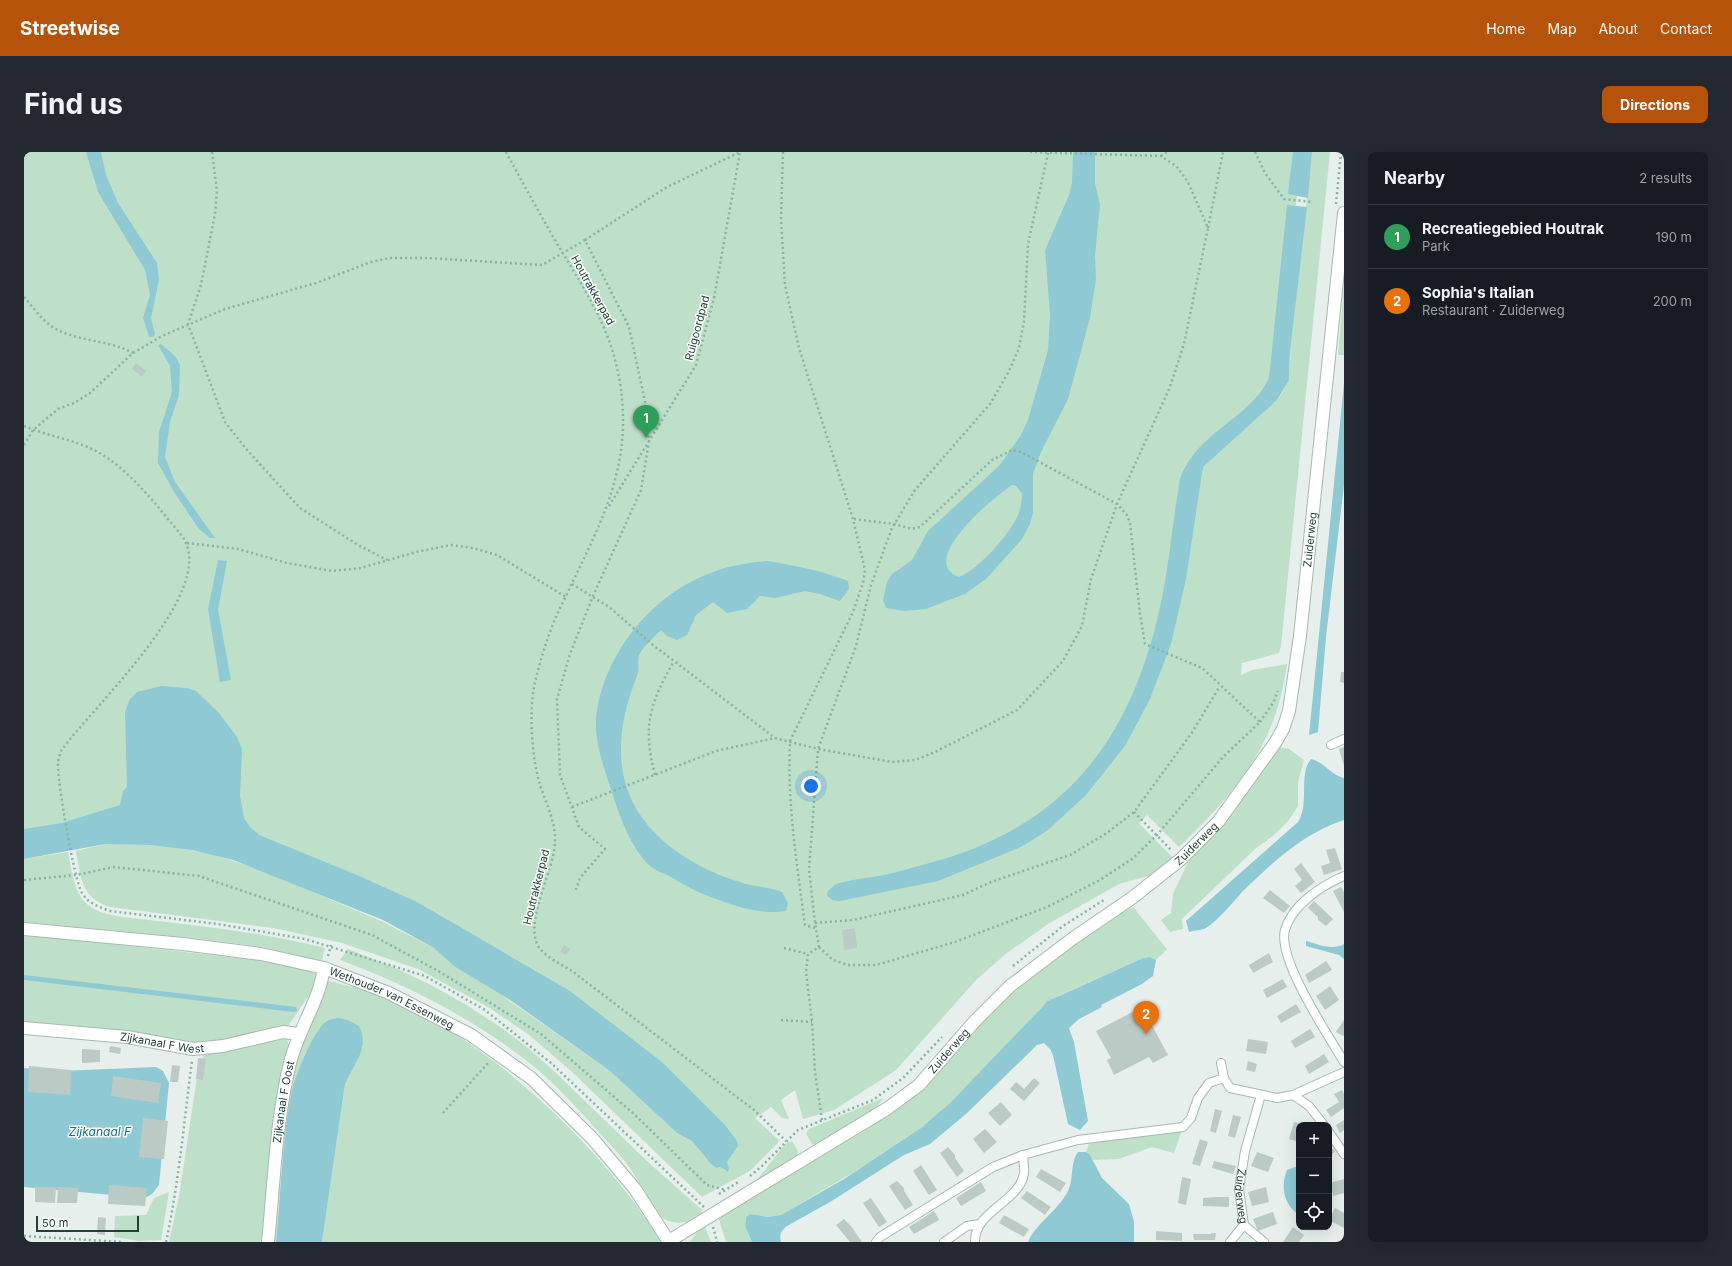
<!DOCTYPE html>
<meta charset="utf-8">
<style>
body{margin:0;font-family:Inter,sans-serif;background:#242831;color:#f1f3f6}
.controls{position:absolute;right:12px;bottom:12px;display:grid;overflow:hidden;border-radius:8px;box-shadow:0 4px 16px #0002}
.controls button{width:36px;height:36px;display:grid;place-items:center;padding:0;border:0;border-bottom:1px solid #363941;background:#171b24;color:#f1f3f6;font:20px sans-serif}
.scale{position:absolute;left:12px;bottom:10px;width:103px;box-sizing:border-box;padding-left:4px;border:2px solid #24423a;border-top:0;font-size:11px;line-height:14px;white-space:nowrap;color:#24423a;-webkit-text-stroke:3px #f7fbf9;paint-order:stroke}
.you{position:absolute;left:787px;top:634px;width:14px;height:14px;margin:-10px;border:3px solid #fff;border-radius:50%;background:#1a73e8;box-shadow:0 0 0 6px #1a73e833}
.badge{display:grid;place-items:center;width:26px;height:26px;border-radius:50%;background:#b45309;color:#fff;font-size:13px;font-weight:700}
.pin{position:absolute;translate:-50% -33px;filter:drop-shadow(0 1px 2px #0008)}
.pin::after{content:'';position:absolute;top:21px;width:14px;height:12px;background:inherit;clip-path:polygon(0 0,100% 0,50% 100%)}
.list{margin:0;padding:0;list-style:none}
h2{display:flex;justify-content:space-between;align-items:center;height:52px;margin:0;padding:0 16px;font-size:17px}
h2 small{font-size:13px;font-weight:400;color:#9ea1a6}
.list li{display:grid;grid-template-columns:26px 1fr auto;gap:12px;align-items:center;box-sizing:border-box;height:64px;padding:0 16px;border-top:1px solid #363941}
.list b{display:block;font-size:15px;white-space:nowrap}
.list p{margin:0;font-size:13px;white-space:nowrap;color:#9ea1a6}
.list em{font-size:13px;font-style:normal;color:#9ea1a6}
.icon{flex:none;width:22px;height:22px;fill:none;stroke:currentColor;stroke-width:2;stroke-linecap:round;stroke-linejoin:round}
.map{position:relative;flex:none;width:1320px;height:1090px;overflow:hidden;border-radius:8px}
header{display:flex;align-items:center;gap:24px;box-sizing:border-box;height:56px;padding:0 20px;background:#b45309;color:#fff}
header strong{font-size:19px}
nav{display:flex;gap:22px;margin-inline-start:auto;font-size:14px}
.intro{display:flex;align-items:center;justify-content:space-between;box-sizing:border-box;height:96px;padding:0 24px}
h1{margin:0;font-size:28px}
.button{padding:10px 18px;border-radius:8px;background:#b45309;color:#fff;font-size:14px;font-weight:700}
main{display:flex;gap:24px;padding:0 24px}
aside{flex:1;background:#171b24;border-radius:8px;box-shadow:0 4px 16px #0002}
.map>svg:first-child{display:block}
.green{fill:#bfe0c8}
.water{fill:#8ec9d4;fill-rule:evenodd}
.building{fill:#bbcac4}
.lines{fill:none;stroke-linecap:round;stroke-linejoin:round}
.service-casing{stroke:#a8b8b2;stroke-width:10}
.minor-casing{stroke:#a8b8b2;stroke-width:14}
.tertiary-casing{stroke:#a8b8b2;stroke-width:14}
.path{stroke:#86b3a5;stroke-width:2.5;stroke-dasharray:2 3;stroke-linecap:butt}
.service{stroke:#fff;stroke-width:8}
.minor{stroke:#fff;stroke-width:12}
.tertiary{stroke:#fff;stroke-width:12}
.labels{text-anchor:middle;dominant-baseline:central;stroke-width:3;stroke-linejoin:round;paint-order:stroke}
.street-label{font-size:11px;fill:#24423a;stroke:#f7fbf9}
.water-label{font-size:12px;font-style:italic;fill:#1c6f80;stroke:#f7fbf9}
</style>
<header>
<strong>Streetwise</strong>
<nav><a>Home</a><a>Map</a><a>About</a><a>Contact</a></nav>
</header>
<div class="intro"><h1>Find us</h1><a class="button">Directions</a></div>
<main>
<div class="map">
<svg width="1320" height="1090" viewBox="0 0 1320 1090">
<rect width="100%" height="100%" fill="#e6efeb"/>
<path class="green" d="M0,0H1278L1249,252C1264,237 1267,221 1266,200L1288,0H1306L1257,494L1255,501L1218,511L1217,523L1228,518L1263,512C1259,542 1250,573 1235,599C1215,635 1184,667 1155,695L1123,663L1115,671L1152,709L1131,722L1095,732L1024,772L983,801L953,827L872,918L810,958L779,967L771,938L757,948L765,967L758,966L747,955L731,966L755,988L754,991L726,1019L678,1045L547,919L504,882L464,855L394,817L318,791L249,776L86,755C57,746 57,726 52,699L81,692H104L145,694L188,702L242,720L357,769L410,796L586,919L653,981L668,989L686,1011L692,1016L696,1015L701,1019L705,1016L703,1010L714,994L469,810L193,674L0,692Z
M1320,133V203H1314Z
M1254,595L1265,597L1280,608L1274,630V654L1264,669L1249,684L1231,697L1158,767L1159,777L1146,780L1137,768L1147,761L1149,742L1167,704L1229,633Z
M44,700C52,741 53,758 98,765C166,773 234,779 301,796L298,809L239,795L170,786L0,770V707Z
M1109,755L1143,797L1132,808L1126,805L1119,806L1034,844L1018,855L970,907L927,950L897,976L852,1007L757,1063L744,1065L726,1062L722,1065L721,1074L728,1090H702L694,1064L719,1051L840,979L886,948L904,932L963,862L996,830L1096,761Z
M0,782L231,808L273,815L295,823L286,842L264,874L215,886L179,892L96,878L0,872Z
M324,797L371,816L407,833L439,851L475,874L503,895L531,920L623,1009L678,1058L676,1066C630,1084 626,1046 606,1016C597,1003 584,991 574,979C552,955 529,929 503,909C446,865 383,833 316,808Z
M305,829C323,834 344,837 361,845C383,855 407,867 428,880C504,928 590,1013 637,1090H298L321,932L336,903L304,868C257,918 258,1024 252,1090H248L267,923L302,831Z
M257,885L263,887L266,898L241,1090H145L155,1044L175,912L180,903L187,900Z
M859,946L852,957L794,992H788L782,981L785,977Z
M1158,978L1150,1001L1128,995L1095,1007L1069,1008L1062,1000L1065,991L1085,987Z
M768,989L774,999L773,1004L733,1028L761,992Z
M145,1040L137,1088L115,1089L90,1085L91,1064L122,1063L130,1046Z
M681,1075L687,1090H666L674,1079Z"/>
<path class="water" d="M62,0H77L82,23L94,51L133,111L135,128L127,166L131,182L129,185H125L119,166L126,143L121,118L74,40Z
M1049,0H1071V31L1076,53L1071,103L1072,127L1066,166L1044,247L1017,300L1009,322V361L1006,372L998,387L962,427L941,442L902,457L881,459L862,456L859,448L863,430L868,422L888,408L904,379L976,313L997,283L1004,268L1024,198L1026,163L1021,98L1045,43L1048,31ZM988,333L992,334L998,342C998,349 997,356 994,363C986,382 954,418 935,425C892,409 970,345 988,333Z
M1269,0H1288L1284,46L1264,42Z
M1263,53L1283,55L1266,200L1265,228L1253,248L1179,315L1162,427L1147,492L1126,547L1101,594L1062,643L1024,678L997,695L914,729L816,749C810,749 807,748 803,743L804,739L812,732C833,726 856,725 877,719C902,712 934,704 958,693C1060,649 1109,569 1134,464C1145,419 1148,372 1156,327C1172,280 1227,266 1245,226Z
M137,192L151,204L156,213L155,243L146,270L141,305L151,330L191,386H186L175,377L150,340L134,311L135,280L148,240L146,214L134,193Z
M1320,231V333L1302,485L1294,580L1285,583Z
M194,408L203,409L194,458L207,528L196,530L184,457Z
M743,409C769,413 799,419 824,429L825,437L816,449L796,442L781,439L751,446L736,444L723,457L703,461L689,450L672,463L663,483L653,488L643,484L637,478C630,485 619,495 615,503C613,510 616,518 613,524C584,597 591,660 661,705C679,717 701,726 722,732C734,735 746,735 758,740L764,751L762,759C739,763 713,755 692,747C674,741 659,732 643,723C638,721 631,718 627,715C608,698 595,664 588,640C581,620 570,588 572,567C578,505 626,444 684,422C703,414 722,411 743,409Z
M137,534L163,536L172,539L195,561L213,585L218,597L216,644L220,666L226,675L235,683L333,723L393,750L546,839L638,910L701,973L713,989L714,994L703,1010L705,1016L704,1020L696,1015L692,1016L686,1011L668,989L653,981L586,919L486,848L430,814L410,796L359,768L209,708L168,698L126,693L81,692L0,707V677L38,671L96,653L99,639L103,635L101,560L106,547L113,540Z
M1287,607C1300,610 1307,623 1320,626V668C1280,681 1249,710 1220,738C1211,748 1191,772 1180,777C1175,779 1170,778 1165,780L1162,769L1274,670C1286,652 1274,622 1287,607Z
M1282,789C1294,792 1308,799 1320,792V807L1315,803L1282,794Z
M1126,805L1132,808L1129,824L1118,832L1077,853L1078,855L1055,867L1045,876L1050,890L1064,969L1056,978L1044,972L1029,903L1026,897L1020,891L1013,893L942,962L906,992L880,1003L806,1050L763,1074C757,1079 755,1082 757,1090H728L721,1074L722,1065L726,1062L744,1065L757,1063L820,1027L897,976L927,950L1024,849L1119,806Z
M0,823L272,855L273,859L270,860L0,828Z
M314,866L324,868L335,874L338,881L339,891L336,903L321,932L298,1090H252C257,1040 258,987 268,938C272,923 291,873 305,868C307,867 311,867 314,866Z
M132,915L139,919L145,931L135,1033L128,1042L121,1046L0,1035V916L36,919Z
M1054,1000H1062L1066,1003L1078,1026L1105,1052L1110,1070V1090H1004C1013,1070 1034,1059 1044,1039C1050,1027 1046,1010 1054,1000Z
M1271,1015L1275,1016V1063C1260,1053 1256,1035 1263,1018Z"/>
<path class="building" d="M112,211L122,219L118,225L108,217Z
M1317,520H1320V531L1316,530Z
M1320,595V614L1315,597Z
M1311,696L1318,717L1300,723L1297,714L1306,711L1302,698Z
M1277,711L1291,730L1277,741L1271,734L1278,728L1270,717Z
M1317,735L1320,740V760L1309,739Z
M1246,738L1266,754L1260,761L1239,746Z
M1290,749L1309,767L1302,774L1294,768V765L1284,756Z
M831,776L833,796L820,798L818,778Z
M540,793L546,797L542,803L536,800Z
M1245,801L1249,810L1229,821L1225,813Z
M1302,809L1308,818L1285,831L1281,823Z
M1259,827L1263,835L1243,846L1239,838Z
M1306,834L1315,848L1301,858L1292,844Z
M1272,852L1277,860L1257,871L1253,864Z
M1118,855L1144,903L1129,911L1125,905L1090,923L1083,908L1087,906L1072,879Z
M1320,868V883L1319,884L1312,880Z
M1286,877L1291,885L1271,896L1267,889Z
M1224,887L1244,890L1242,902L1222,899Z
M86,894L97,896L96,902L85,900Z
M58,897L76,898V910L58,911Z
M1300,902L1305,910L1285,922L1281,914Z
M174,906L182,907L179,928L172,927Z
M1224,909L1233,912L1231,920L1222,918Z
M148,913L156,914L154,930H146Z
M5,914L47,918L46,943L4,940Z
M89,924L137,931L134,951L87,944Z
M1010,926L1016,931L1000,949L986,937L992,930L1000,937Z
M1318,938L1320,942V956L1307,965L1302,958L1315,950L1310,942Z
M977,950L988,963L976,974L964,961Z
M1191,957L1198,959L1192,981L1186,979Z
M1209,963L1217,965L1211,986L1204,984Z
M119,966L144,969L140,1007L115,1005Z
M1320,968V978L1316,981L1312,973Z
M1270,970L1281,973H1275V990L1265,987Z
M961,977L973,990L960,1001L949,987Z
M1176,987L1184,990L1176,1014L1168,1012Z
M1305,994L1311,999L1305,1006Z
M924,995L931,1003V1006L940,1019L933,1025L916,1001Z
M1233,1000L1250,1006L1244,1020L1227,1014Z
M1190,1009L1212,1014L1209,1022L1188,1016Z
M897,1013L913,1038L905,1043L889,1019Z
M1017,1017L1042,1031L1036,1040L1012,1025Z
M1158,1025L1167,1027L1162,1053L1154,1051Z
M1320,1027V1041L1309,1044L1306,1031Z
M873,1029L880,1036V1039L889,1053L881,1058L865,1034Z
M957,1030L962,1039L937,1054L932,1046Z
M85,1033L123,1036L121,1054L84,1052Z
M11,1035H32L31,1051L11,1050Z
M34,1035L54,1036L53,1051H33Z
M1242,1035L1245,1050L1228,1054L1224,1040Z
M1003,1039L1027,1055L1021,1063L997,1046Z
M1192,1045H1205V1055L1179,1054V1046Z
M847,1046L863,1070L855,1075L839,1051Z
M1311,1056L1320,1061V1076L1305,1068Z
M910,1059L915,1068L890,1082L885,1075Z
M1249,1060L1253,1072L1234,1079L1229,1067Z
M980,1063L1005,1077L1000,1085L975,1071Z
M74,1065L82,1066L81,1083L73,1082Z
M820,1067L827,1074L838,1090H826L812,1073Z
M1269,1075L1280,1083L1275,1090H1259Z
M1132,1079L1158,1081V1089L1132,1088Z
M1187,1081H1192L1191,1088H1170L1169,1082H1187Z"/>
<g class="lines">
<defs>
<g id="service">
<path d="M1307,593L1320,587"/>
<path d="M1320,724C1297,734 1268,753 1261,778C1253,807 1304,883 1320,910"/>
<path d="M1197,911L1200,926L1206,936L1253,946L1269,943L1320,920"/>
<path id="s1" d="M1237,943L1221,999L1215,1037L1220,1073L1240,1090"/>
<path d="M1269,943L1285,954L1300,973"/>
<path d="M1305,980L1320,1002"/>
<path d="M852,1090L856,1085L969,1015L999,1003L1054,988L1159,975L1167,966L1174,946L1185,931L1200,926"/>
<path d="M920,1090L943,1074L956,1072"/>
<path d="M951,1090C950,1059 995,1050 1000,1022C1001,1016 999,1009 999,1003"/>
<path d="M1206,1090L1220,1073"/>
</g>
<g id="minor">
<path id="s2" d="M0,876L103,885L169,897L199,894L259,880L275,882"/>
<path id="s3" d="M645,1089L864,956L895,933L950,870L986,834L1048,787L1108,746L1156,708L1194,670L1251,591L1259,577L1265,559L1276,484L1320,61"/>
<path id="s4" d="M244,1090C250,1031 252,968 266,911C274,878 295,850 300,816"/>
</g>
<g id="tertiary">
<path id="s5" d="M0,777L159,792L237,802L300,816L365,841L447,883L507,926L568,986L611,1037L645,1090"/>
</g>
</defs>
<use href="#service" class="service-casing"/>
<use href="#minor" class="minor-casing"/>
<use href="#tertiary" class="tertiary-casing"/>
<path class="path" d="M188,0L193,39L191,62L177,133L164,172L201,270L223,298L276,356L334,393L363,408
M482,0C498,30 515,60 532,90C568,150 596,189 599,262C601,324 575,376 548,431C543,443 536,455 531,467C522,489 515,512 510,535C505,562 508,607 516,633C522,651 531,668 531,688C532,718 495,776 518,799C526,807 538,813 548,819L730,958L762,989
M759,0L757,66L761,133L775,196L829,367L841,418L839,431L829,460L766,589C763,651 773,713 781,773L791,776
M1231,0L1241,21L1260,47L1289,50
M1137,4L1143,0
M1312,52L1317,0
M1184,76L1199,0
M561,88L643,35L716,0
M0,145C8,154 17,167 27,174C51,190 83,187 109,201
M0,274C23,284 48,287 70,298C104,315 134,355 158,384C197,438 66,557 37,599C36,603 34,607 34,611C33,628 50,728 58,741C64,751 75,755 86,759L194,772L281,787L401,824L461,858L527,911L680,1055
M0,293L9,278L34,257L50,251L66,241L109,201L138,184L201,157L292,131L347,110L365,106H403L518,113L561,88L605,175L622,254L625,289L617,338L569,444L546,502L533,547L536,623L555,675L581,697L556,726L551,740
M585,354L672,213L690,146L716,0
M163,391L214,397L263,411L308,419L337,416L392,400L427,393L449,396L473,403L542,445
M548,432L585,455L629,493L751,586L794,597L868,610L891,608L911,600L993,558L1039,509L1058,474L1067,427L1093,352L1146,235L1160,192L1184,76L1164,30L1152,14L1137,4L1004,0
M1236,570L1249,551L1254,539
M631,623C618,574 626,551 650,509
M548,655L692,599L751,586
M1110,660L1148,699
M0,728L52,723L90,715L175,724L348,783L416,820L517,882L610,962L683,1033L702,1038
M791,771L829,768L939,743L967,730L1046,703L1083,681L1110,660L1167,582L1196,534
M795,795L809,808L824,813H852L931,790L1023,755L1076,728L1108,707L1133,683L1199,605L1236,570L1178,516L1121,492L1116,462L1106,371L1103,363L1093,352L997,300L988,298L968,308L896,375L888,377L870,372L829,367
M760,796L784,802
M304,804L307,793
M989,814L1039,774L1080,748
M757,868L788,870
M419,961L465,910
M798,968L791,920L788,870L782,820L784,802L795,795L791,771L785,718L794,597L832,494L847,433L868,376L891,338L966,252L984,221L995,196L1000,169L1004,92L1024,1
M726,1024L738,1014L774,978L849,948L879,926L918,885
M695,1042L716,1029
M689,1075L693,1090
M0,1084L98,1090
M142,1090C155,1030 160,969 168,909"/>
<use href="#service" class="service"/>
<use href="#minor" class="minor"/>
<use href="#tertiary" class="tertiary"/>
</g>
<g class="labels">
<g class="street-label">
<text transform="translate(569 138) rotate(61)">Houtrakkerpad</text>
<text transform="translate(673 176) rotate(-75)">Ruigoordpad</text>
<text stroke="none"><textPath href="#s3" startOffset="1000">Zuiderweg</textPath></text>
<text stroke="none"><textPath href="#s3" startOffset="664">Zuiderweg</textPath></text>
<text transform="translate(512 735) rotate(-76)">Houtrakkerpad</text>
<text stroke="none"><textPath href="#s5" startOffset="377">Wethouder van Essenweg</textPath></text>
<text stroke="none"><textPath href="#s2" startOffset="139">Zijkanaal F West</textPath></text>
<text stroke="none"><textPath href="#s3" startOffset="340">Zuiderweg</textPath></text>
<text stroke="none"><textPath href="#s4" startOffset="141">Zijkanaal F Oost</textPath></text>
<text stroke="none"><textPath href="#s1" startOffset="104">Zuiderweg</textPath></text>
</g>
<g class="water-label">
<text x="76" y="979">Zijkanaal F</text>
</g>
</g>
</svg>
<div class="controls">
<button>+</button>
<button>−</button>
<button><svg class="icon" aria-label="locate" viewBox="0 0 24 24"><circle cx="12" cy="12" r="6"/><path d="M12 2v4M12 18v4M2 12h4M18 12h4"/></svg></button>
</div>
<div class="scale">50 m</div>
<div class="you"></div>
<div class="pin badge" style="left:622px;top:286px;background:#2e9e5b">1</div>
<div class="pin badge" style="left:1122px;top:882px;background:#e8710a">2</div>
</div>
<aside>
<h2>Nearby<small>2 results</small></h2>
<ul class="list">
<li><span class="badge" style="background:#2e9e5b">1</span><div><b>Recreatiegebied Houtrak</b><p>Park</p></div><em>190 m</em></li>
<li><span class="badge" style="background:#e8710a">2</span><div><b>Sophia's Italian</b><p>Restaurant · Zuiderweg</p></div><em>200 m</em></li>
</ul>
</aside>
</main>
